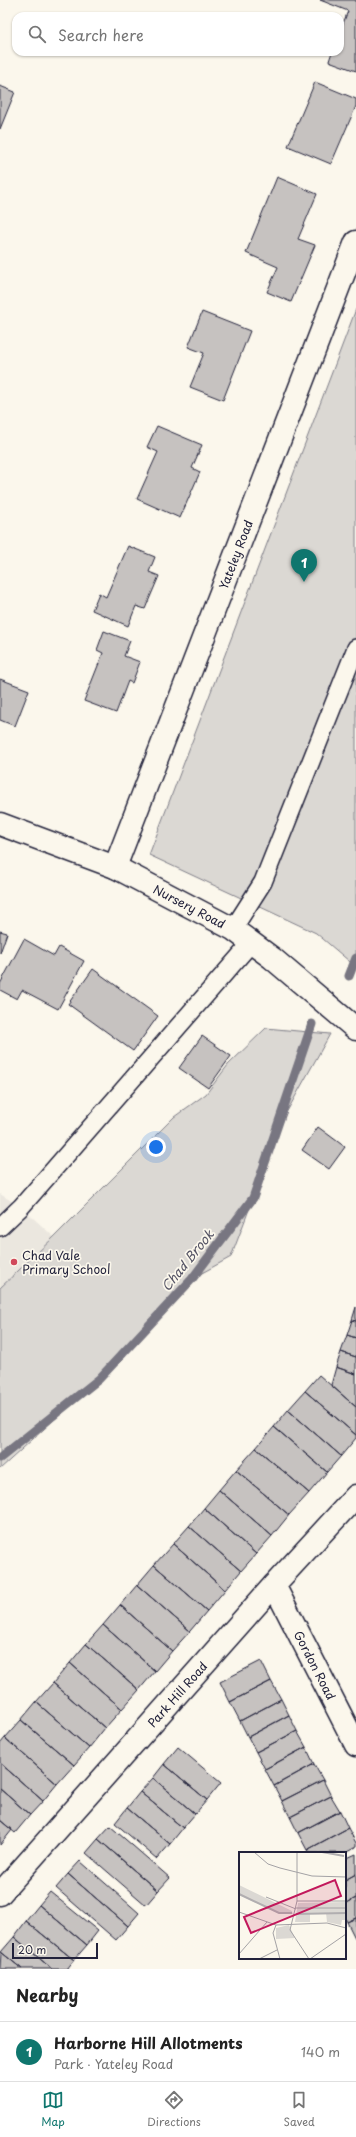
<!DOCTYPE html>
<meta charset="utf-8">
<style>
body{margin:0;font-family:"Playpen Sans",sans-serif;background:#f6f6f6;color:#222}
.scale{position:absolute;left:12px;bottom:10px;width:86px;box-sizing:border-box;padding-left:4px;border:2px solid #22223b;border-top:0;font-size:11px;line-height:14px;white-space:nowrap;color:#22223b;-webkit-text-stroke:3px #fbf7ec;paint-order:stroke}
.you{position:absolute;left:156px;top:1147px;width:14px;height:14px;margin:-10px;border:3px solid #fff;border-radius:50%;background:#1a73e8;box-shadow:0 0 0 6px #1a73e833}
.badge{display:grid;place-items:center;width:26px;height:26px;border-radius:50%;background:#0f766e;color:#fff;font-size:13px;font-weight:700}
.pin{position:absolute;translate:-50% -33px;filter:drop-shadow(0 1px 2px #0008)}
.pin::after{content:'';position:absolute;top:21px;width:14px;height:12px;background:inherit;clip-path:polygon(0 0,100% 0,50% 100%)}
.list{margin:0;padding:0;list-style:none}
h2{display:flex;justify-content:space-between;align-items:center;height:52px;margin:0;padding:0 16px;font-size:17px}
h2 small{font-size:13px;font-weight:400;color:#767676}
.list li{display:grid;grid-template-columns:26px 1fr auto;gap:12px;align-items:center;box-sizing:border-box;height:60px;padding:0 16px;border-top:1px solid #e0e0e0}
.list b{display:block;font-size:15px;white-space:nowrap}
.list p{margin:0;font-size:13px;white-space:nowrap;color:#767676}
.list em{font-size:13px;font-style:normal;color:#767676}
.icon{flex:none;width:22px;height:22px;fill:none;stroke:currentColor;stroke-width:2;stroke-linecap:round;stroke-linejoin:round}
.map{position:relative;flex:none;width:356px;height:1969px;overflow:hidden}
.search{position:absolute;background:#fff;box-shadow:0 1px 3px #0004;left:12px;right:12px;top:12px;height:44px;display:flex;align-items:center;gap:10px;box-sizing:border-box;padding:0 14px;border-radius:12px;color:#767676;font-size:15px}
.sheet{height:112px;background:#fff}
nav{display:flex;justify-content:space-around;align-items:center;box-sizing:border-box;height:56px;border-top:1px solid #e0e0e0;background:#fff;font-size:11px;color:#767676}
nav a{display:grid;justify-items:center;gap:2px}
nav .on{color:#0f766e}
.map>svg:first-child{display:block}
.built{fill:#ebe7df}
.green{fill:#dbd8d3;stroke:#7e7d87}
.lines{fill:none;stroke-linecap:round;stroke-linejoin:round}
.stream{stroke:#787681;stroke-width:9}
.building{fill:#c6c2c0;stroke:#22223b}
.lane-casing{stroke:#22223b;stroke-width:20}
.street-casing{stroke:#22223b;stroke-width:25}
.secondary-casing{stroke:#22223b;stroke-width:25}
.lane{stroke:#fbf7ec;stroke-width:17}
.street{stroke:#fbf7ec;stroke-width:22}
.secondary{stroke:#fbf7ec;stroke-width:22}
.poi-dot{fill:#d1495b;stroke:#fbf7ec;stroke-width:1.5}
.labels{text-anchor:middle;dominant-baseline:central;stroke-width:3.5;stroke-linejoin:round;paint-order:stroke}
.street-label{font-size:12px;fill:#22223b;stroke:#fbf7ec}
.poi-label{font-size:12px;fill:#22223b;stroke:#fbf7ec;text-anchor:start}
.water-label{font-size:13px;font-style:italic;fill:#545364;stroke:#fbf7ec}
.inset-river{fill:none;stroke:#b1aeb0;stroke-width:2}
.inset-road{fill:none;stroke:#a4a2a5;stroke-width:1}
.view{fill:#c2185b;fill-opacity:0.15;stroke:#c2185b;stroke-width:2}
.inset-edge{fill:none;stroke:#22223b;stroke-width:2}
</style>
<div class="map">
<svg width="356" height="1969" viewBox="0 0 356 1969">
<rect width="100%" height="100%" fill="#fbf7ec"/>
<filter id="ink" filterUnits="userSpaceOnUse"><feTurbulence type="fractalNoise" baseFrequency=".025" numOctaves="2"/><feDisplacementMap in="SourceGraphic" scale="8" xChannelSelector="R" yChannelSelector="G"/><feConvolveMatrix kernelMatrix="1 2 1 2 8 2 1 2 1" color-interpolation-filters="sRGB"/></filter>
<g filter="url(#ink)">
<path class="built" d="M0,1194L21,1207L54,1237L0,1288Z"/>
<path class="green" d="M356,309V967L316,933L149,855Z
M266,1028L330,1034L285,1115L231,1257L191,1279L99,1379L0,1469V1288L54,1237L174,1117L206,1094L228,1065Z"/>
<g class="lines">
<path class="stream" d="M349,976L356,958
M0,1458L99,1379L192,1279L253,1198L312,1024"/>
</g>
<path class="building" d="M320,0H356V71L329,61L332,52H340V31L348,11Z
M315,82L356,99V106L331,164L288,146Z
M0,86L15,92L0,129Z
M277,177L317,194L298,239L315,245L291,302L267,292L278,267L246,253Z
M202,312L250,331L223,400L190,387L204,353L188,347Z
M157,426L202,445L192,468L200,472L180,518L137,499L158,452L147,447Z
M128,546L155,557L149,572L159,576L145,609L136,606L128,626L92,610L99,593L106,597Z
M104,631L130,641L124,656L140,662L132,683L128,681L116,713L84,701L103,653L97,650Z
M0,679L29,690L15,726L0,720Z
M0,931L7,933L0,953Z
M24,939L54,956L59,947L84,961L58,1009L22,990L17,999L0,990V984Z
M93,969L158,1016L133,1051L68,1004Z
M202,1036L231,1056L208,1088L179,1068Z
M318,1127L345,1147L329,1169L302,1150Z
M356,1307V1321L352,1320Z
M352,1320L356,1321V1338L347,1335Z
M347,1335L356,1338V1357L341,1352Z
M341,1352L356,1357V1374L336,1367Z
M336,1367L356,1374V1407L331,1385Z
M319,1375L356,1407V1435L305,1391Z
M305,1391L356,1435V1438L341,1456L288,1410Z
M288,1410L341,1456L327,1472L274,1427Z
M274,1427L327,1472L309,1493L256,1448Z
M256,1448L309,1493L289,1515L236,1470Z
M236,1470L289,1515L272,1536L219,1490Z
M219,1490L272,1536L256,1554L204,1508Z
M204,1508L256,1554L241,1571L189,1526Z
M189,1526L241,1571L225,1590L173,1544Z
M173,1544L225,1590L207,1611L154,1565Z
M154,1565L207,1611L190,1631L137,1585Z
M137,1585L190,1631L172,1651L120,1605Z
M120,1605L172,1651L155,1671L103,1625Z
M103,1625L155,1671L139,1690L86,1644Z
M86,1644L139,1690L122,1709L70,1663Z
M261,1661L271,1681L230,1702L220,1682Z
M70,1663L122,1709L105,1728L53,1683Z
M271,1681L281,1699L240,1721L230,1702Z
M53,1683L105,1728L89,1748L36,1702Z
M281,1699L289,1715L248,1737L240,1721Z
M36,1702L89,1748L74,1765L21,1720Z
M289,1715L297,1731L256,1752L248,1737Z
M21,1720L74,1765L57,1784L5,1738Z
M297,1731L306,1747L265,1769L256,1752Z
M5,1738L57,1784L43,1801L0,1763V1744Z
M178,1747L221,1783L207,1800L164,1764Z
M306,1747L314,1764L274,1786L265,1769Z
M0,1763L43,1801L30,1815L0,1789Z
M164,1764L207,1800L195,1814L153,1778Z
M314,1764L323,1780L282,1801L274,1786Z
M153,1778L195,1814L183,1828L140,1792Z
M323,1780L331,1796L290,1817L282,1801Z
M0,1789L30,1815L15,1833L0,1820Z
M140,1792L183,1828L170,1844L127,1808Z
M331,1796L340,1811L298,1833L290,1817Z
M127,1808L170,1844L157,1859L115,1823Z
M340,1811L348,1828L307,1850L298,1833Z
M0,1820L12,1830L0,1845Z
M110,1826L170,1878L158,1891L98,1839Z
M348,1828L356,1843V1847L345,1853H309L307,1850Z
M98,1839L158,1891L146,1905L86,1853Z
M356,1854V1874L345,1880V1859Z
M80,1861L139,1913L128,1926L68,1874Z
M68,1874L128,1926L116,1940L56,1888Z
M356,1874V1898L345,1904V1880Z
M50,1892L98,1931L87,1945L39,1905Z
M356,1898V1918L347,1922L345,1917V1904Z
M39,1905L87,1945L74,1960L26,1921Z
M356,1918V1938H355L347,1922Z
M26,1921L74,1960L67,1969H52L14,1937Z
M14,1937L52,1969H22L1,1952Z
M1,1952L22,1969H0Z"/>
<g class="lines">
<defs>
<path id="lane" d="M233,929L263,882L356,648
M0,1227L21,1207L252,942"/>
<g id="street">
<path id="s1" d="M115,867L356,242"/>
<path id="s2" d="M274,1585L356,1745"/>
<path id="s3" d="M0,1894L274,1585L356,1496"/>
</g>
<g id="secondary">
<path id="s4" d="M0,824L115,867L233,929L272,958L356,1029"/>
</g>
</defs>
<use href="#lane" class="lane-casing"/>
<use href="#street" class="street-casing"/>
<use href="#secondary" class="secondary-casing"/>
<use href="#lane" class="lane"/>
<use href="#street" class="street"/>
<use href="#secondary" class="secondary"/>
</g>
</g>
<circle class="poi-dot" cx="14" cy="1262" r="4"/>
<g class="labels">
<g class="street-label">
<text stroke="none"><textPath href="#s1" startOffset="335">Yateley Road</textPath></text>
<text stroke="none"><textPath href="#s4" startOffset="207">Nursery Road</textPath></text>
<text stroke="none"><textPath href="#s2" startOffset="90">Gordon Road</textPath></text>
<text stroke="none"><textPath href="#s3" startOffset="267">Park Hill Road</textPath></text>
</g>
<g class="poi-label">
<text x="22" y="1255">Chad Vale<tspan x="22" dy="14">Primary School</tspan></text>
</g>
<g class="water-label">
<text transform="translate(187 1260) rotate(-51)">Chad Brook</text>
</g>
</g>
<g transform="translate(239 1852)">
<rect width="107" height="107" fill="#fbf7ec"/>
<path d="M0,33L53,59L54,62H42L0,43ZM107,50V68H103L102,73L88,70L87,61H71V70H56L59,51ZM50,73L56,86L37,87V76Z" fill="#dbd8d3"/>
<path class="inset-river" d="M83,0L105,4M0,42L40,61H53M57,62L107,61"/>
<path class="inset-road" d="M15,0L29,12L41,16L73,24L107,25M58,0V49L51,78L70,107M27,45L57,57M58,49H107M57,56H107M0,60L37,73L88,71L107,76M37,73L34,81L41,107M0,102L28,70M20,107L38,98M71,107L107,82"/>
<path class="view" d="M96,28L102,44L12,81L5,65Z"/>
<rect width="107" height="107" class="inset-edge"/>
</g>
</svg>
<div class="scale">20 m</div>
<div class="you"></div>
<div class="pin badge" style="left:304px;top:582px">1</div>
<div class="search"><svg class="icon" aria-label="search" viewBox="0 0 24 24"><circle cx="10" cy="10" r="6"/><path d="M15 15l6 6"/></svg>Search here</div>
</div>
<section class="sheet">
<h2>Nearby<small></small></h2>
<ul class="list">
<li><span class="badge">1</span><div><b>Harborne Hill Allotments</b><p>Park · Yateley Road</p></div><em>140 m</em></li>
</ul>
</section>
<nav>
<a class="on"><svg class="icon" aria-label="map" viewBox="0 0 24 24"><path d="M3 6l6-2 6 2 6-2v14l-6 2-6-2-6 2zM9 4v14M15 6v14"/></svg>Map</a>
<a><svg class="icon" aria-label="directions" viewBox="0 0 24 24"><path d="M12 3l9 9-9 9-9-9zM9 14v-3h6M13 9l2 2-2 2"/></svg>Directions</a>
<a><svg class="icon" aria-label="saved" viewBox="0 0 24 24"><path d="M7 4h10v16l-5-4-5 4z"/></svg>Saved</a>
</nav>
